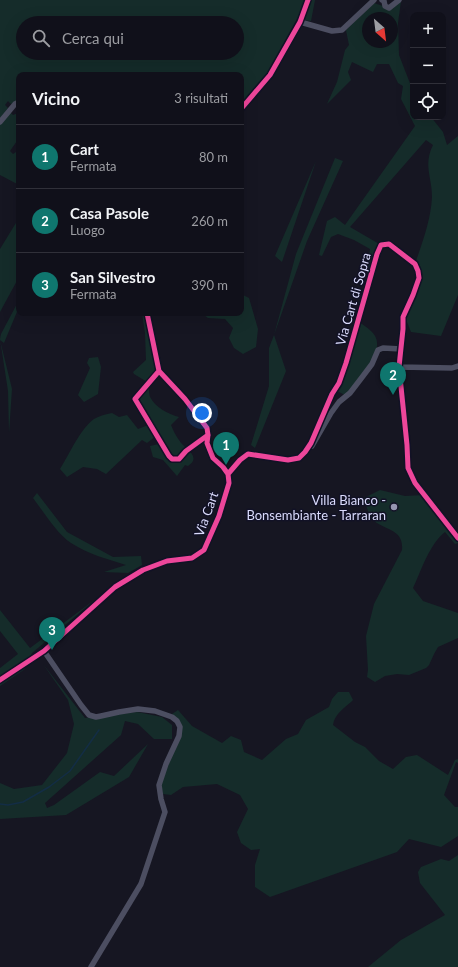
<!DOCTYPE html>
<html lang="it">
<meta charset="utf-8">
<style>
body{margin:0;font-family:Lato,sans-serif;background:#191923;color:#f1f3f6}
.controls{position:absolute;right:12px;top:12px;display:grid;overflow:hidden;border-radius:8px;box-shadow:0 4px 16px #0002}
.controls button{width:36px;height:36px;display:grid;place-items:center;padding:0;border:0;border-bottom:1px solid #303039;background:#10101a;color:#f1f3f6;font:20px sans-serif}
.compass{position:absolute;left:362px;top:12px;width:36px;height:36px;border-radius:50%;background:#10101a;box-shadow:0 4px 16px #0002;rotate:152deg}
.you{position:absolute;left:202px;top:413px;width:14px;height:14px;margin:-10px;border:3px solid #fff;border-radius:50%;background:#1a73e8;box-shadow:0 0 0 6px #1a73e833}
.badge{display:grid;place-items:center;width:26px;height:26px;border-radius:50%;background:#0f766e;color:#fff;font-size:13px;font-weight:700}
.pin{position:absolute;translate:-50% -33px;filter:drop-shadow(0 1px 2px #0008)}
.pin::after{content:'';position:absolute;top:21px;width:14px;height:12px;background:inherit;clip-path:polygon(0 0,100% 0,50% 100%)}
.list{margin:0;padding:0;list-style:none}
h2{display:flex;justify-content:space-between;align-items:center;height:52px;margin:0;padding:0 16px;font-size:17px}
h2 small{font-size:13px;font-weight:400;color:#9c9da2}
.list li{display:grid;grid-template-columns:26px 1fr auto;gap:12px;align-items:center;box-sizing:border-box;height:64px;padding:0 16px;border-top:1px solid #303039}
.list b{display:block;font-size:15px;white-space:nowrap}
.list p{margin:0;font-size:13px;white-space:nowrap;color:#9c9da2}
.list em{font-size:13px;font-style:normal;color:#9c9da2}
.icon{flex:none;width:22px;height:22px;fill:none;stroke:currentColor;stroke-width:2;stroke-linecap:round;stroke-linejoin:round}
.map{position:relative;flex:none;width:458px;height:967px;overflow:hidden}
.search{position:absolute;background:#10101a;box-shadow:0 4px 16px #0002;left:16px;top:16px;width:228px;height:44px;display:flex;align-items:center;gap:10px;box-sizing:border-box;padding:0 14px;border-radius:22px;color:#9c9da2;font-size:15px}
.panel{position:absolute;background:#10101a;box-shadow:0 4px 16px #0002;left:16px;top:72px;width:228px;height:244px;border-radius:8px}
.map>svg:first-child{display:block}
.green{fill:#152c2a;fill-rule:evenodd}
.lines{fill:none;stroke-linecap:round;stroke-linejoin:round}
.stream{stroke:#132d45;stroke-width:1.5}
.minor{stroke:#4c4e61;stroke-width:5.5}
.cycleway-casing{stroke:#121226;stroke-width:8}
.cycleway{stroke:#ed469a;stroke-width:5}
.poi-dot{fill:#9596b0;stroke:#121226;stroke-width:1.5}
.labels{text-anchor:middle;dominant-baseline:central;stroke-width:3;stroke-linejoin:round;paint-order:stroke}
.street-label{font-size:13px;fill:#dadbfc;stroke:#121226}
.poi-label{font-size:13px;fill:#dadbfc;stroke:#121226;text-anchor:end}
</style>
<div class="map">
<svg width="458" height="967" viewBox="0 0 458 967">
<rect width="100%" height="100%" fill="#161622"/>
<path class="green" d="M0,0H315L311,21L297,19L266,75L241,104V75H19V100L11,104L8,101L5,105L8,108L0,119ZM23,23H237V53H23Z
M401,1L398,23L399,55L413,91V117H431L443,132L447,145L458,136V295L441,336L411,332L405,317L421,274L415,264C422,243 431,220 432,197C432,177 423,165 433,145L426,140L350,227L381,245L372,274L368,267L370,249L354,240L338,234L331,237L322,256L319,255L327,221L335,217L345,225L415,126L401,99L403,86L398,83L389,64H377L373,72L352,62L348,72L351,80L327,104L337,82L345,50L349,45L346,30L374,3L392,9ZM368,18H392V42H368Z
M10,112L13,115L18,113L19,114V130L17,132L19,133V138L10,151L13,154L19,150V185L0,175V124Z
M335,158L343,161L307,241L274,335L286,371L255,448L251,445L269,386V348L274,335L296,254Z
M316,161L282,262L275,256Z
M19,218V277L0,312V249Z
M241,294L249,298L258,329L256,347L243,354L234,348L229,338L233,328L225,319L208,318L201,313H241Z
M19,300V307L4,343L0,340L12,389L9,433L8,391L0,339L1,334Z
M142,313H150L154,338L161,361L149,383L134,374L133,372L146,360L145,333Z
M358,321C363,325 372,330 375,336C385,353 357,382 347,396L335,390Z
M98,357L101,367L98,394L84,402L78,395L90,368L87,363L89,358Z
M149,387C149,390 149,394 150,397C155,407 168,414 179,417L171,425C173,430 176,436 179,440C183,448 203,456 188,466L185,465L177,476L163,460L153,457L150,446L159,444V437L152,427L156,436L147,443L142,440L106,474L97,469L83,467L67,477L60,469C69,455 80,429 94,419C99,416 106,414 112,413L119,417L127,415L138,429L151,424L135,399Z
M380,490L405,496L424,495L458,540V543L455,544L445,532C429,545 422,569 413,588L423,601L458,613V638L438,647L434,654L429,665L426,668L409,675L397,674L385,676L375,682L367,677L368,670L366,636L374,604L402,550C404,528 384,531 372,519C368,514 366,504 364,498Z
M37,493L67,532L113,557L141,556L142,565L128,573L104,572L126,565C107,559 88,554 71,543C57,534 43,511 33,498Z
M97,598L32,653L25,669L0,686V668L18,654L0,631V610L30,648Z
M43,664L85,718L137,712L162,717L172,725V739H154L138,724L125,721L121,735L45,803L47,808L54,805L100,772L114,776L148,744L129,777L66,815L0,819V783L14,789L42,785L67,753L74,724L68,700Z
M338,692H349L353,700C346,707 334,714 333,725L355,742L365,747L379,761L393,769L406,757L417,755L448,775L455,760L458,759V763L456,762L444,795L455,807H458V836L441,847L409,839L397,852L270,897L255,887V865L260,849L251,850L241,843L237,832L248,809L240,795L217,784L183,787L171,795L163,794L161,785L182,727L172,714L178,710L192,726L222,743L231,736L241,740L244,752L262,760L286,739L298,734L306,720L329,707L332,699Z
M458,855V967H368L401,940L445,915L420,883L418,872L421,867L441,859L449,861Z"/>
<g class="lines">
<path class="stream" d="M0,804L8,805L23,802L49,787L70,771L99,730"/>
<path class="minor" d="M382,0L384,1L385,6L389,8L399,0
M300,22L332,31L342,30L374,0
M241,109L270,75L300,22L308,0
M0,122L15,104L19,102
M399,367L452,368L458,366
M312,446L331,413L339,402L350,393L363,376L372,364L378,350L383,348L401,349
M228,474L240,460L248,454L288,460L299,458L305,452L311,443L332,394L339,383L346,363L377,254L381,245L389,244L415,264L418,271L419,278L413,295L403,317V329L399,367L407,445L408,468L415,483L458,538
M44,651L81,705L89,715L96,717L101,716L119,712L138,709L155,711L172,717L177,721L180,727L179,736L166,764L159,785L161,799L165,812L141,884L91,967
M0,680L44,651L115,587L143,570L167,561L192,558L204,550L219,516L229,483L228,474L223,467L213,458L207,443L208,435L207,428L185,399L159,371L147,313"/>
<defs>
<path id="cycleway" d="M241,109L270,75L300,22L308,0
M159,371L135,399L169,456L172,459H179L186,451L208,435
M228,474L240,460L248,454L288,460L299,458L305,452L311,443L332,394L339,383L346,363L377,254L381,245L389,244L415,264L418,271L419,278L413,295L403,317V329L399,367L407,445L408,468L415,483L458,538
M0,680L44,651L115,587L143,570L167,561L192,558L204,550L219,516L229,483L228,474L223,467L213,458L207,443L208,435L207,428L185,399L159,371L147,313"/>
</defs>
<use href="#cycleway" class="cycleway-casing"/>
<use href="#cycleway" class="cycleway"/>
</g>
<circle class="poi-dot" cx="394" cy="507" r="4"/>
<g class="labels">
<g class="street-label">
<text transform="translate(353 299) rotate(-74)">Via Cart di Sopra</text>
<text transform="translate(206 514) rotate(-70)">Via Cart</text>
</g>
<g class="poi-label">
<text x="386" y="500">Villa Bianco -<tspan x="386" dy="15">Bonsembiante - Tarraran</tspan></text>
</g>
</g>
</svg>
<div class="controls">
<button>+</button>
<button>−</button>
<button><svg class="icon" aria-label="locate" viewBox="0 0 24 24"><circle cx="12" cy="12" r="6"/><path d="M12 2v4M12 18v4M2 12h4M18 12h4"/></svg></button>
</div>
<svg class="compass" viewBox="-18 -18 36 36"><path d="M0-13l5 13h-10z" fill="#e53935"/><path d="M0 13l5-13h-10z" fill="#9c9da2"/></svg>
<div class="you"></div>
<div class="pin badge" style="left:226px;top:465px">1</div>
<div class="pin badge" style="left:393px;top:395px">2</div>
<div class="pin badge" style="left:52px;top:650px">3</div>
<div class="search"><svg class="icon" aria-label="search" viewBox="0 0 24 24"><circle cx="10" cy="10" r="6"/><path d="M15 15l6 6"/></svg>Cerca qui</div>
<section class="panel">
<h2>Vicino<small>3 risultati</small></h2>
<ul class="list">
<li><span class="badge">1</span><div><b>Cart</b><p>Fermata</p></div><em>80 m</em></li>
<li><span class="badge">2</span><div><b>Casa Pasole</b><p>Luogo</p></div><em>260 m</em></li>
<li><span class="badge">3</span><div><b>San Silvestro</b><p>Fermata</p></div><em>390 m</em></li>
</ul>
</section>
</div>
